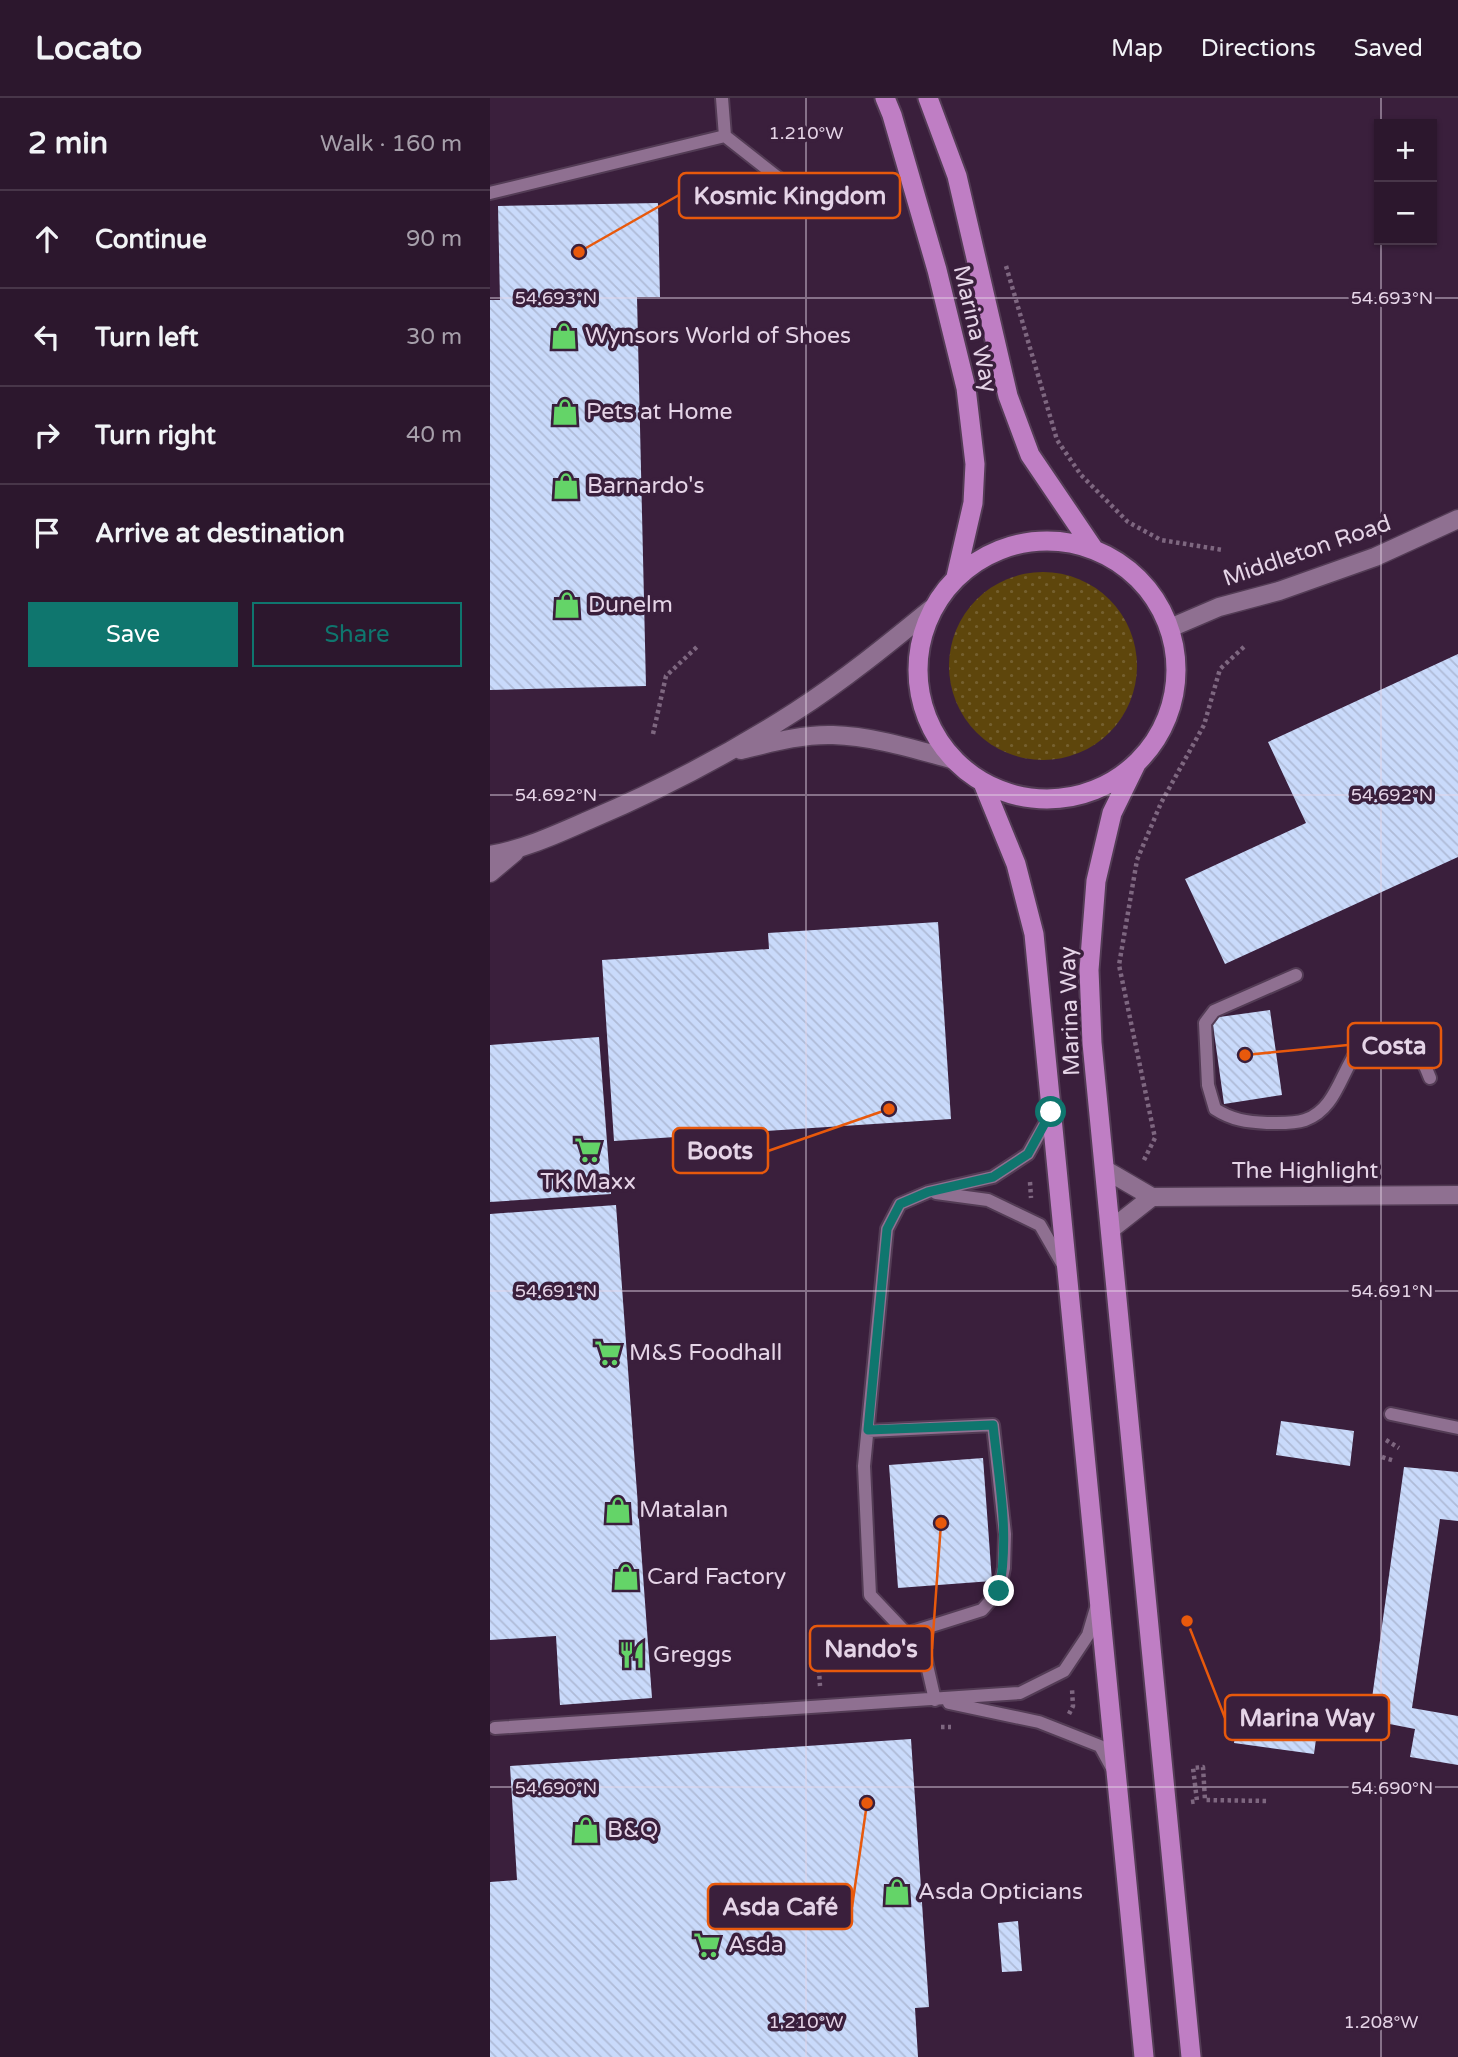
<!DOCTYPE html>
<meta charset="utf-8">
<style>
body{margin:0;font-family:"Varela Round",sans-serif;background:#342035;color:#f1f3f6}
.controls{position:absolute;right:21px;top:21px;display:grid;overflow:hidden;border-radius:0px;box-shadow:0 2px 5px #0004}
.controls button{width:63px;height:63px;display:grid;place-items:center;padding:0;border:0;border-bottom:2px solid #483649;background:#2c172d;color:#f1f3f6;font:35px sans-serif}
.stop{position:absolute;width:21px;height:21px;margin:-16px;border:5px solid #0f766e;border-radius:50%;background:#fff}
.stop.end{background:#0f766e;border-color:#fff;box-shadow:0 2px 7px #0008}
.list{margin:0;padding:0;list-style:none}
h2{display:flex;justify-content:space-between;align-items:center;height:91px;margin:0;padding:0 28px;font-size:30px}
h2 small{font-size:23px;font-weight:400;color:#a69faa}
.list li{display:grid;grid-template-columns:46px 1fr auto;gap:21px;align-items:center;box-sizing:border-box;height:98px;padding:0 28px;border-top:2px solid #483649}
.list b{display:block;font-size:26px;white-space:nowrap}
.list em{font-size:23px;font-style:normal;color:#a69faa}
.actions{display:flex;gap:14px;padding:21px 28px}
.actions a{flex:1;padding:16px 0;border:2px solid #0f766e;border-radius:0px;text-align:center;font-size:24px;color:#0f766e}
.actions .main{background:#0f766e;color:#fff}
.icon{flex:none;width:38px;height:38px;fill:none;stroke:currentColor;stroke-width:2;stroke-linecap:round;stroke-linejoin:round}
.map{position:relative;flex:none;width:968px;height:1959px;overflow:hidden}
header{display:flex;align-items:center;gap:42px;box-sizing:border-box;height:98px;padding:0 35px;background:#2c172d;border-bottom:2px solid #483649}
header strong{font-size:33px}
nav{display:flex;gap:38px;margin-inline-start:auto;font-size:24px}
main{display:flex}
aside{flex:1;background:#2c172d}
.map>svg:first-child{display:block}
.grass{fill:url(#grass-dots)}
.building{fill:url(#building-back-hatch)}
.lines{fill:none;stroke-linecap:round;stroke-linejoin:round}
.service-casing{stroke:#533c55;stroke-width:16}
.minor-casing{stroke:#533c55;stroke-width:21}
.secondary-casing{stroke:#533c55;stroke-width:21}
.trunk-casing{stroke:#533c55;stroke-width:23}
.path{stroke:#7e6780;stroke-width:4.5;stroke-dasharray:3.5 3.5;stroke-linecap:butt}
.service{stroke:#8f7091;stroke-width:12}
.minor{stroke:#8f7091;stroke-width:18}
.secondary{stroke:#8f7091;stroke-width:18}
.trunk{stroke:#bf7ec4;stroke-width:19}
.route{stroke:#0f766e;stroke-width:9}
.ticks{fill:none;stroke:#e5d4e7;stroke-width:2;stroke-opacity:0.45}
.labels{text-anchor:middle;dominant-baseline:central;stroke-width:7;stroke-linejoin:round;paint-order:stroke}
.street-label{font-size:23px;fill:#e5d4e7;stroke:#3a1f3c}
.poi-label{font-size:23px;fill:#e5d4e7;stroke:#3a1f3c;text-anchor:start}
.ticks-label{font-size:18px;text-anchor:middle;fill:#e5d4e7;stroke:#3a1f3c;stroke-width:7;stroke-linejoin:round;paint-order:stroke}
.leader{fill:none;stroke:#e8590c;stroke-width:2.5}
.callout-dot{fill:#e8590c;stroke:#3a1f3c;stroke-width:2.5}
.callout{fill:#3a1f3c;stroke:#e8590c;stroke-width:2.5}
.callout-label{font-size:24px;text-anchor:middle;font-weight:bold;fill:#e5d4e7}
</style>
<header>
<strong>Locato</strong>
<nav><a>Map</a><a>Directions</a><a>Saved</a></nav>
</header>
<main>
<aside>
<h2>2 min<small>Walk · 160 m</small></h2>
<ul class="list">
<li><svg class="icon" aria-label="ahead" viewBox="0 0 24 24"><path d="M12 20V5M6 11l6-6 6 6"/></svg><div><b>Continue</b></div><em>90 m</em></li>
<li><svg class="icon" aria-label="left" viewBox="0 0 24 24"><path d="M17 20v-9H6M10 6l-5 5 5 5"/></svg><div><b>Turn left</b></div><em>30 m</em></li>
<li><svg class="icon" aria-label="right" viewBox="0 0 24 24"><path d="M7 20v-9h11M14 6l5 5-5 5"/></svg><div><b>Turn right</b></div><em>40 m</em></li>
<li><svg class="icon" aria-label="arrive" viewBox="0 0 24 24"><path d="M6 21V4h12l-3 4 3 4H6"/></svg><div><b>Arrive at destination</b></div></li>
</ul>
<div class="actions"><a class="main">Save</a><a>Share</a></div>
</aside>
<div class="map">
<svg width="968" height="1959" viewBox="0 0 968 1959">
<defs>
<pattern id="grass-dots" width="8" height="8" patternUnits="userSpaceOnUse" patternTransform="scale(1.75)"><rect width="8" height="8" fill="#5e460c"/><path d="M2 2h.1M6 6h.1" fill="none" stroke="#75602f" stroke-width="1.8" stroke-linecap="round"/></pattern>
<pattern id="building-back-hatch" width="6" height="6" patternUnits="userSpaceOnUse" patternTransform="scale(1.75)"><rect width="6" height="6" fill="#c9dafb"/><path d="M-1 5l2 2M0 0l6 6M5-1l2 2" fill="none" stroke="#afbbd7"/></pattern>
</defs>
<rect width="100%" height="100%" fill="#3a1f3c"/>
<path class="grass" d="M459 568a94 94 0 1 1 188 0a94 94 0 1 1-188 0Z"/>
<path class="building" d="M168,105L170,199H147L156,588L0,592V202H10L8,108Z
M968,556V759L735,866L695,781L816,725L778,644Z
M448,824L461,1021L124,1043L112,862L279,851L278,835Z
M780,912L792,997L734,1006L722,920Z
M109,939L121,1096L0,1104V947Z
M126,1107L162,1600L70,1607L66,1538L0,1542V1116Z
M791,1323L864,1333L860,1368L786,1357Z
M493,1360L502,1483L408,1490L399,1367Z
M914,1369L968,1374V1423L950,1421L922,1610L968,1618V1667L920,1659L925,1631L879,1622Z
M748,1616L828,1627L824,1656L744,1645Z
M421,1641L439,1909L425,1910L428,1959H0V1784L27,1782L20,1668Z
M528,1823L532,1873L512,1874L508,1825Z"/>
<g class="lines">
<defs>
<path id="service" d="M232,0L235,38L291,82L305,105
M0,95L235,38
M806,877L724,913L715,925L718,987L725,1011C742,1022 757,1024 777,1025C789,1025 803,1026 815,1022C856,1008 851,947 892,934C922,944 929,951 940,980
M446,1095L498,1102L550,1127L573,1167
M901,1316L968,1330
M378,1333L503,1327L515,1436L514,1470L509,1493L492,1512L416,1536
M445,1602L434,1554L380,1497L374,1368L397,1131L410,1106L438,1094L503,1079L538,1056L561,1015
M459,1605L549,1624L610,1648L623,1672
M5,1630L530,1595L574,1573L598,1537L606,1510"/>
<path id="minor" d="M680,530L729,509L789,493L885,459L968,421
M614,1071L662,1099L968,1097
M620,1132L662,1099"/>
<path id="secondary" d="M251,652C280,645 312,636 343,637C382,638 424,651 461,661
M0,757C35,751 67,736 99,722C170,692 241,655 306,613C354,582 397,547 441,511
M0,775L25,754"/>
<path id="trunk" d="M395,0L402,17L447,172L476,290L485,366L483,405L466,479
M438,0L467,78L518,298L540,357L603,450
M428 572a129 129 0 1 1 258 0a129 129 0 1 1-258 0Z
M646,666L622,715L606,783L599,872L602,945L701,1959
M493,685L526,766L544,836L654,1959"/>
</defs>
<use href="#service" class="service-casing"/>
<use href="#minor" class="minor-casing"/>
<use href="#secondary" class="secondary-casing"/>
<use href="#trunk" class="trunk-casing"/>
<path class="path" d="M516,168L567,342L591,377L638,424L671,442L733,452
M163,636L176,578L209,547
M654,1062L665,1040L629,867L647,762L671,705L714,627L730,571L756,547
M540,1084L541,1100
M896,1342L909,1350
M892,1359L905,1363
M327,1543L330,1588
M579,1616L583,1608L582,1591
M451,1629H461
M701,1704L707,1703L703,1670L713,1669L715,1702L779,1703"/>
<use href="#service" class="service"/>
<use href="#minor" class="minor"/>
<use href="#secondary" class="secondary"/>
<use href="#trunk" class="trunk"/>
</g>
<g class="lines">
<path class="route" d="M509,1493C520,1438 509,1383 503,1327L378,1332L397,1131L410,1106L438,1094L503,1079L538,1056L561,1014"/>
</g>
<path class="ticks" d="M316,0V1959M891,0V26M891,142V1959M0,200H968M0,697H968M0,1193H968M0,1689H968"/>
<defs>
<symbol id="shop-bare" viewBox="-9 -9 18 18"><path d="M-5-2.5h2.3a2.7 3.5 0 0 1 5.4 0H5L5.5 6h-11ZM-1.5-2.5h3a1.5 2.3 0 0 0-3 0Z" fill="#64d468" stroke="#3a1f3c" stroke-width="2.5" paint-order="stroke"/></symbol>
<symbol id="supermarket-bare" viewBox="-9 -9 18 18"><path d="M-6-5.5h2.5l.6 2H6L4.5 2H-2.5L-4.4-4H-6ZM-1.5 3.2a1.3 1.3 0 1 0 .1 0ZM3 3.2a1.3 1.3 0 1 0 .1 0Z" fill="#64d468" stroke="#3a1f3c" stroke-width="2.5" paint-order="stroke"/></symbol>
<symbol id="restaurant-bare" viewBox="-9 -9 18 18"><path d="M-5-6h1v4h1v-4h1v4h1v-4h1v5L-1.5 .5V6h-2V.5L-5-1ZM5-6V6H3V1.5H1.5Q1.5-4 5-6Z" fill="#64d468" stroke="#3a1f3c" stroke-width="2.5" paint-order="stroke"/></symbol>
</defs>
<g fill-rule="evenodd">
<use href="#shop-bare" x="55" y="219" width="38" height="38"/>
<use href="#shop-bare" x="56" y="295" width="38" height="38"/>
<use href="#shop-bare" x="57" y="369" width="38" height="38"/>
<use href="#shop-bare" x="58" y="488" width="38" height="38"/>
<use href="#supermarket-bare" x="79" y="1033" width="38" height="38"/>
<use href="#supermarket-bare" x="99" y="1236" width="38" height="38"/>
<use href="#shop-bare" x="109" y="1393" width="38" height="38"/>
<use href="#shop-bare" x="117" y="1460" width="38" height="38"/>
<use href="#restaurant-bare" x="123" y="1538" width="38" height="38"/>
<use href="#shop-bare" x="77" y="1713" width="38" height="38"/>
<use href="#shop-bare" x="388" y="1775" width="38" height="38"/>
<use href="#supermarket-bare" x="198" y="1828" width="38" height="38"/>
</g>
<g class="labels">
<g class="street-label">
<text transform="translate(485 231) rotate(77)">Marina Way</text>
<text transform="translate(817 453) rotate(-19)">Middleton Road</text>
<text transform="translate(580 913) rotate(-92)">Marina Way</text>
<text x="815" y="1073">The Highlight</text>
</g>
<g class="poi-label">
<text x="95" y="238">Wynsors World of Shoes</text>
<text x="96" y="314">Pets at Home</text>
<text x="97" y="388">Barnardo's</text>
<text x="98" y="507">Dunelm</text>
<text x="98" y="1084" text-anchor="middle">TK Maxx</text>
<text x="139" y="1255">M&amp;S Foodhall</text>
<text x="149" y="1412">Matalan</text>
<text x="157" y="1479">Card Factory</text>
<text x="163" y="1557">Greggs</text>
<text x="117" y="1732">B&amp;Q</text>
<text x="428" y="1794">Asda Opticians</text>
<text x="238" y="1847">Asda</text>
</g>
</g>
<g class="ticks-label">
<text x="316" y="41">1.210°W</text>
<text x="66" y="206">54.693°N</text>
<text x="902" y="206">54.693°N</text>
<text x="66" y="703">54.692°N</text>
<text x="902" y="703">54.692°N</text>
<text x="66" y="1199">54.691°N</text>
<text x="902" y="1199">54.691°N</text>
<text x="66" y="1696">54.690°N</text>
<text x="902" y="1696">54.690°N</text>
<text x="316" y="1930">1.210°W</text>
<text x="891" y="1930">1.208°W</text>
</g>
<path class="leader" d="M89 154L189 97M755 957L858 947M399 1011L278 1053M451 1425L442 1551M697 1523L735 1620M377 1705L362 1809"/>
<g class="callout-dot">
<circle cx="89" cy="154" r="7"/>
<circle cx="755" cy="957" r="7"/>
<circle cx="399" cy="1011" r="7"/>
<circle cx="451" cy="1425" r="7"/>
<circle cx="697" cy="1523" r="7"/>
<circle cx="377" cy="1705" r="7"/>
</g>
<g class="callout">
<rect x="189" y="75" width="221" height="45" rx="7"/>
<rect x="858" y="925" width="93" height="45" rx="7"/>
<rect x="183" y="1030" width="95" height="45" rx="7"/>
<rect x="320" y="1528" width="122" height="45" rx="7"/>
<rect x="735" y="1597" width="164" height="45" rx="7"/>
<rect x="218" y="1786" width="144" height="45" rx="7"/>
</g>
<g class="callout-label">
<text x="300" y="106">Kosmic Kingdom</text>
<text x="904" y="956">Costa</text>
<text x="230" y="1061">Boots</text>
<text x="381" y="1559">Nando's</text>
<text x="817" y="1628">Marina Way</text>
<text x="290" y="1817">Asda Café</text>
</g>
</svg>
<div class="controls">
<button>+</button>
<button>−</button>
</div>
<div class="stop" style="left:561px;top:1014px"></div>
<div class="stop end" style="left:509px;top:1493px"></div>
</div>
</main>
